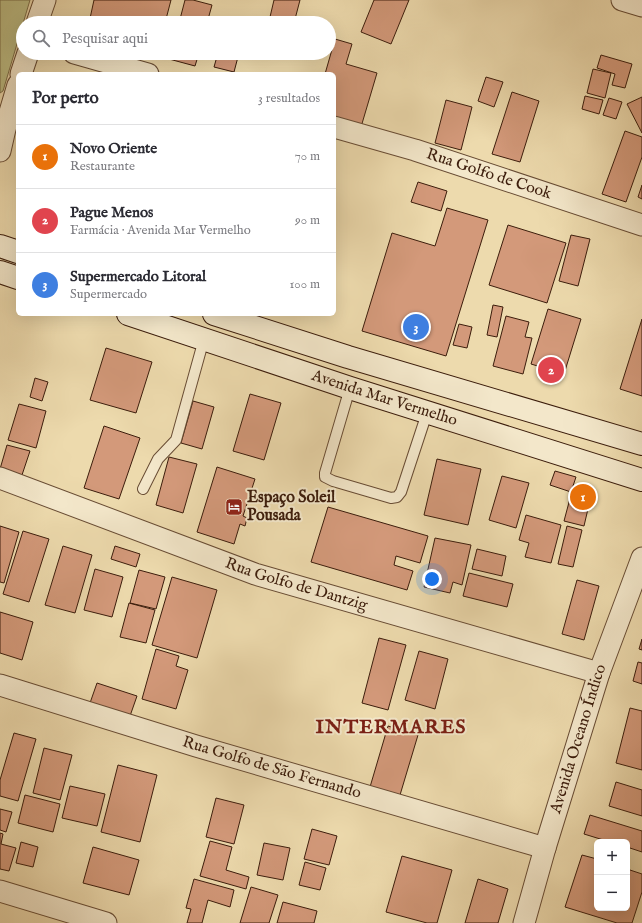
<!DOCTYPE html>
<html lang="pt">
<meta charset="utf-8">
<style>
body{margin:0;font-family:"IM FELL English",serif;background:#f2f2f3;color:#2b2b33}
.controls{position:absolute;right:12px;bottom:12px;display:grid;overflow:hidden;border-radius:6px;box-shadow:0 4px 16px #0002}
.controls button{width:36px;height:36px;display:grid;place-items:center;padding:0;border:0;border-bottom:1px solid #e1e1e2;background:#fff;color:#2b2b33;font:20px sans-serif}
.you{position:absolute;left:432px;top:579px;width:14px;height:14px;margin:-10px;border:3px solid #fff;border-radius:50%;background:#1a73e8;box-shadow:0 0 0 6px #1a73e833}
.badge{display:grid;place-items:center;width:26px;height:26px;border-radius:50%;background:#db2777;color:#fff;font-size:13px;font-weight:700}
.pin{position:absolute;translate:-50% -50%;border:2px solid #fff;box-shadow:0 1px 4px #0006}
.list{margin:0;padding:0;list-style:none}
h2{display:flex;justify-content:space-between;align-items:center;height:52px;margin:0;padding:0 16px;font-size:17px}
h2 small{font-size:13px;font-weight:400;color:#7c7c81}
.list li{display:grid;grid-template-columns:26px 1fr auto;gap:12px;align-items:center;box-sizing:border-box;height:64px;padding:0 16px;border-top:1px solid #e1e1e2}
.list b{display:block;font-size:15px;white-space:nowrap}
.list p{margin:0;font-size:13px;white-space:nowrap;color:#7c7c81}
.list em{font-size:13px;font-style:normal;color:#7c7c81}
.icon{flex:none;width:22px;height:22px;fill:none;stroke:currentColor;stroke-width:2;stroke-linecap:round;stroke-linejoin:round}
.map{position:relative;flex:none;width:642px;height:923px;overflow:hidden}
.search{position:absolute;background:#fff;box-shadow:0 4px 16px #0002;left:16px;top:16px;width:320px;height:44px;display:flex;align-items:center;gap:10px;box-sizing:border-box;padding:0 14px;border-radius:22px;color:#7c7c81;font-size:15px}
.panel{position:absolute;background:#fff;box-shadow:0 4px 16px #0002;left:16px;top:72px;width:320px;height:244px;border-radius:6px}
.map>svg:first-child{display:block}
.green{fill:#bdbe86;stroke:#7c6e49}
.building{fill:#d3997a;stroke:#3c1d0c}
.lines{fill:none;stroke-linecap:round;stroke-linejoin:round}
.lane-casing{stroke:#684c34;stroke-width:12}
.street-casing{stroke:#684c34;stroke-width:23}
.secondary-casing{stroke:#3c1d0c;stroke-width:24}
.lane{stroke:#f3e7ca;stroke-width:10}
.street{stroke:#f3e7ca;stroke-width:21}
.secondary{stroke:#f3e7ca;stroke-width:22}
.labels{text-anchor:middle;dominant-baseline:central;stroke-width:4;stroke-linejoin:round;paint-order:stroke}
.street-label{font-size:16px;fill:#3c1d0c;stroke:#f3e7ca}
.poi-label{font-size:16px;font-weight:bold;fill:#3c1d0c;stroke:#f3e7ca;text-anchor:start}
.district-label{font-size:20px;font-weight:bold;letter-spacing:1px;fill:#7a1f14;stroke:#f3e7ca}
</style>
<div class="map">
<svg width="642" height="923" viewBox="0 0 642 923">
<rect width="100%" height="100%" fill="#eddaad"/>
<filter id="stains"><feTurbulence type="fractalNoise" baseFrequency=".005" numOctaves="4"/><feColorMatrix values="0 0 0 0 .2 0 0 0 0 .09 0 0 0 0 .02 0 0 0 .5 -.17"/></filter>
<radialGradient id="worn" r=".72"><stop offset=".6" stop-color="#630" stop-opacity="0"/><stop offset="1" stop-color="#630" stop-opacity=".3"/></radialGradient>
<path class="green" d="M0,0H30L3,91L0,93Z"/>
<path class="building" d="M94,0H171L165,23H89Z
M185,0H193L212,5L207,23H179Z
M274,0H300L294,23L270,17Z
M374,0H409L391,44L361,32Z
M335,39L352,44L346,64L377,73L361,127L334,120V74H325Z
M140,53H158L157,57Z
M170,53H199L195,66L169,59Z
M218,53H239L234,72L214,67Z
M601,55L632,64L625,88L612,85L615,74L597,68Z
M593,69L611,73L605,98L587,93Z
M486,77L503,82L494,107L478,101Z
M512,92L539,101L520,162L492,154Z
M585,96L603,100L599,114L582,109Z
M642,97V133L627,104Z
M609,98L622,102L616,119L603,115Z
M446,100L472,107L461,150L435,143Z
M625,131L642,137V157L626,202L602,194Z
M418,182L447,191L441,211L411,202Z
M642,185V199L638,197Z
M447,208L488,220L446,356L362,331L392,233L435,246Z
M508,225L566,243L547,303L489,285Z
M571,235L590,239L578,286L559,281Z
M493,305L503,307L497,337L487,335Z
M548,309L581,319L564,374L531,364Z
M506,316L529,322L525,337L532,338L523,374L493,366Z
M642,319V396L620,389Z
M459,324L472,327L467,348L453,345Z
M106,348L152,362L136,413L90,400Z
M35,378L48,382L42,401L30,397Z
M250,394L281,403L264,460L233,451Z
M193,401L214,407L202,449L181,443Z
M19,404L46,411L36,448L8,440Z
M104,426L140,438L119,499L84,488Z
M7,445L30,451L22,475L0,469Z
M169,457L197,464L183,513L156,505Z
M437,459L481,469L468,525L424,515Z
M217,467L255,479L243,516L247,518L245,526L240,524L234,544L197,532Z
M555,471L576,477L571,492L550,485Z
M502,476L529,483L516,528L489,520Z
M572,491L591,496L584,526L564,521Z
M328,507L428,536L420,563L396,556L394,565L413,571L407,590L311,562Z
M526,515L561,525L551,563L525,557L529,543L519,540Z
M0,526L19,532L4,583L0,582Z
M567,526L582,530L573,567L558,564Z
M23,531L49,539L29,602L3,594Z
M435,538L471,545L462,585L453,582L450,593L424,587Z
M63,546L92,555L75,613L45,605Z
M115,546L140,554L136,567L111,559Z
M477,549L506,556L502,576L472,569Z
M95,569L123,577L112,617L84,610Z
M139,570L165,577L156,609L130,603Z
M469,573L513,584L507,607L463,596Z
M172,577L217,590L197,658L152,645Z
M577,580L599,586L584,640L562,634Z
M129,603L155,610L146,643L120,637Z
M0,612L33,622L22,660L0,653Z
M379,638L406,645L388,710L362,703Z
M642,639V650L639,649Z
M156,649L179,656L176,666L188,670L176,709L142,699Z
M419,651L448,659L435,709L405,700Z
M638,662L642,663V684L633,681Z
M97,683L137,696L130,716L90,703Z
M630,708L642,711V770L616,763Z
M388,726L418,735L400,795L370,787Z
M14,733L36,739L18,801L0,796V780Z
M44,748L72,755L60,800L33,793Z
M118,765L157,775L140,842L101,832Z
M616,782L642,790V816L609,806Z
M70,786L105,794L97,826L62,818Z
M25,795L60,804L53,832L18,823Z
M216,798L244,805L234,844L206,837Z
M0,809L12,812L6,832L0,830Z
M590,815L642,831V852L627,847V842H610L584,834Z
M312,829L337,836L329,865L304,859Z
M0,833L3,834L1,844L16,848L9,871L0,869Z
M210,841L232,847L226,870L249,877L246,889L200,876Z
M21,842L38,847L33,867L16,863Z
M264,843L290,848L283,880L257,875Z
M93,847L139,860L129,895L83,883Z
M582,855L597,859V908H627V869L642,874V892L632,923H617L565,907Z
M402,856L452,870L437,923H427L386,912Z
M305,862L326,868L320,890L299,885Z
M194,879L234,890L230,907L208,900L202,923H187L191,909L186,908Z
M478,879L508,889L498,923H465Z
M251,887L278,895L269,923H240Z
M283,902L317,911L314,923H277Z"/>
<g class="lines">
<defs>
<path id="lane" d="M350,388L325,473V477L333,481L391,498L397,497L401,492L427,413
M143,489L158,459L176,440L204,339"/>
<g id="street">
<path d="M622,0L642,6"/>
<path d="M37,23L45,0"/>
<path d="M74,53L148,74"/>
<path d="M21,74L28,53"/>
<path id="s1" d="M334,127L415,150L642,225"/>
<path d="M0,151L5,129L18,85"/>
<path id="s2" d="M0,478L255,574L599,673"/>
<path id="s3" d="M0,685L196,746L545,848"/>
<path d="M0,891L106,923"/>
<path id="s4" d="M524,923L545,848L599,673L642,558"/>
</g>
<g id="secondary">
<path d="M0,246L18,252"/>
<path d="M0,272L18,278"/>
<path id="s5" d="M128,314L350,388L642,480"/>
<path d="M214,314L348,357L642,444"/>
</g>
</defs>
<use href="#lane" class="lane-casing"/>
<use href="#street" class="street-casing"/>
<use href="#secondary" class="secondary-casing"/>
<use href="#lane" class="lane"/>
<use href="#street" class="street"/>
<use href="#secondary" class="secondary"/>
</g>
<defs>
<symbol id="hotel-square" viewBox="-11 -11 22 22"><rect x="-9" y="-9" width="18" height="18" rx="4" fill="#8f2418" stroke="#f3e7ca"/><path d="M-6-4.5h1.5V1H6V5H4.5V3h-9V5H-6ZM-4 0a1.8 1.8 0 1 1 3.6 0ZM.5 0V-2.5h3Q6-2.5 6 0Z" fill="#fff"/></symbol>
</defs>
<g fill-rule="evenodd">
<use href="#hotel-square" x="224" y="497" width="20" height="20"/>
</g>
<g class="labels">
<g class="street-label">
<text stroke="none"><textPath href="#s1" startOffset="162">Rua Golfo de Cook</textPath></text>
<text stroke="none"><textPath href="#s5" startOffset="270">Avenida Mar Vermelho</textPath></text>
<text stroke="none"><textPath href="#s2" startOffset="315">Rua Golfo de Dantzig</textPath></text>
<text stroke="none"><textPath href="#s4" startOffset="192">Avenida Oceano Índico</textPath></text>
<text stroke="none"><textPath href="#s3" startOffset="284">Rua Golfo de São Fernando</textPath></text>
</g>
<g class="poi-label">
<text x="247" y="498">Espaço Soleil<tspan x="247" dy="18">Pousada</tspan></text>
</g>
<g class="district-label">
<text x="391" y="727">INTERMARES</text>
</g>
</g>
<rect width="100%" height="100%" filter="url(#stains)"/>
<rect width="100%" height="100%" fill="url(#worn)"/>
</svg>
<div class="controls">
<button>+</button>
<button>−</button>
</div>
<div class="you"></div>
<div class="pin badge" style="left:583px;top:497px;background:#e8710a">1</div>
<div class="pin badge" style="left:551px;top:370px;background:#e0444e">2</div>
<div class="pin badge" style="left:416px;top:327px;background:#3f7fe0">3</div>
<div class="search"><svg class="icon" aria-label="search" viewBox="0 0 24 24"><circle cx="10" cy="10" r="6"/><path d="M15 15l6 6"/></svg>Pesquisar aqui</div>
<section class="panel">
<h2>Por perto<small>3 resultados</small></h2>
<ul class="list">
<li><span class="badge" style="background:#e8710a">1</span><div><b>Novo Oriente</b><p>Restaurante</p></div><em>70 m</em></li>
<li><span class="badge" style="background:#e0444e">2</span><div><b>Pague Menos</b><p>Farmácia · Avenida Mar Vermelho</p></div><em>90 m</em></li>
<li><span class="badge" style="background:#3f7fe0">3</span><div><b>Supermercado Litoral</b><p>Supermercado</p></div><em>100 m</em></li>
</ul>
</section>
</div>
